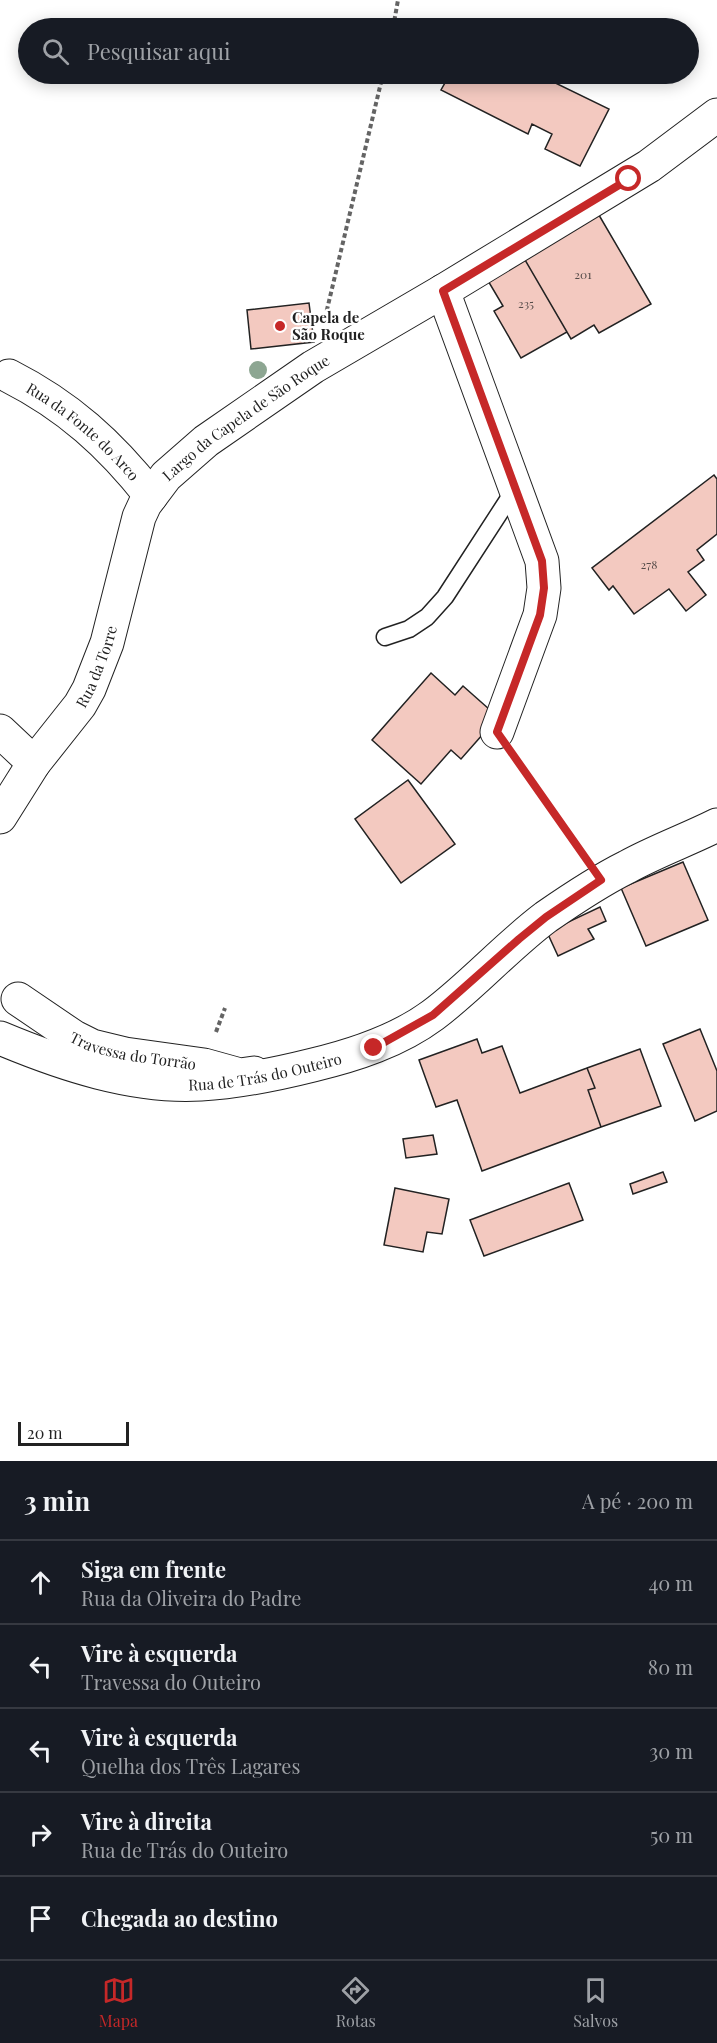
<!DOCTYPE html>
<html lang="pt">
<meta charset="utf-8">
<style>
body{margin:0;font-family:"Playfair Display",serif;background:#20242c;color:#f1f3f6}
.scale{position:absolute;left:18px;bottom:15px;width:111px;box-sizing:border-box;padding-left:6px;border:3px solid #222;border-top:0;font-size:16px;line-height:21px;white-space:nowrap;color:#222;-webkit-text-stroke:4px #fff;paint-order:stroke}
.stop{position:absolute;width:18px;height:18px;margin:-14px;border:4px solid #c62828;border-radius:50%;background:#fff}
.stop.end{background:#c62828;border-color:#fff;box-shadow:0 2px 6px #0008}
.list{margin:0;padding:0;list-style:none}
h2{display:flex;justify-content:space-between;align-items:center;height:78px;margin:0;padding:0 24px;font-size:26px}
h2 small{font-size:20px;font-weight:400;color:#9ea1a6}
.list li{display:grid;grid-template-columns:39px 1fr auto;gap:18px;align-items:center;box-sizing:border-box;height:84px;padding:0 24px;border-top:2px solid #363941}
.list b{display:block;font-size:22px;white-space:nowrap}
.list p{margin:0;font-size:20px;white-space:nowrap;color:#9ea1a6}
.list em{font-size:20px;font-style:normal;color:#9ea1a6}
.icon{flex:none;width:33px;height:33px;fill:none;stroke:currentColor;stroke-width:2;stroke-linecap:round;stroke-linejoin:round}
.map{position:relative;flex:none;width:717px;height:1461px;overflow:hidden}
.search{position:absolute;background:#171b24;box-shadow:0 3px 15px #0003;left:18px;right:18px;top:18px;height:66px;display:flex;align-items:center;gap:15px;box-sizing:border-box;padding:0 21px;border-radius:33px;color:#9ea1a6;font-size:22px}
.sheet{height:498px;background:#171b24}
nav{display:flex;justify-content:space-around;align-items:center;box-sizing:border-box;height:84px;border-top:2px solid #363941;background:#171b24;font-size:16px;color:#9ea1a6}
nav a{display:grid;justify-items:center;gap:3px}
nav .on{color:#c62828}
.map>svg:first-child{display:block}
.building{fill:#f3c9c0;stroke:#222;stroke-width:1.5}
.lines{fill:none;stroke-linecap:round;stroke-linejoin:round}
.service-casing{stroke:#222;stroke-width:19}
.minor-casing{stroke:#222;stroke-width:35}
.tertiary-casing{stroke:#222;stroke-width:35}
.path{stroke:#646464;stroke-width:4;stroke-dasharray:4.5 3;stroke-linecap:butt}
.service{stroke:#fff;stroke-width:16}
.minor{stroke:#fff;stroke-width:33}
.tertiary{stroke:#fff;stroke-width:33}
.tree{fill:#8da692}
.route{stroke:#c62828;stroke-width:8}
.poi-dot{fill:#c62828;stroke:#fff;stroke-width:2}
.labels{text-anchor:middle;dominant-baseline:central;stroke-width:4.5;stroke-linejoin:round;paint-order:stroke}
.number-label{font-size:12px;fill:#564c4a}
.poi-label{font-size:15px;font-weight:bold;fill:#222;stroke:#fff;text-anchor:start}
.street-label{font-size:15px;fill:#222;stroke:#fff}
</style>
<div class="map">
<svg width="717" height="1461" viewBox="0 0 717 1461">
<rect width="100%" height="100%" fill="#fff"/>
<path class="building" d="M430,74H537L609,109L580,166L545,149L552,134L532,124L528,134L441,90L446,81Z
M596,210L651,304L599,333L594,325L571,339L521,253Z
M521,253L567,332L521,358L494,311L503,306L484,274Z
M309,303L314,342L251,349L247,310Z
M714,475L717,479V534L697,550L704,560L688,572L706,595L686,611L669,589L634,614L613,586L609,590L592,568Z
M431,673L455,695L463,686L498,717L461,759L451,750L421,784L372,740Z
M408,780L455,844L401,883L355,819Z
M683,862L708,920L646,946L621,888Z
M600,907L606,921L588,929L594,939L558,956L547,932Z
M700,1029L717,1071V1111L695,1121L663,1044Z
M477,1039L482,1053L502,1046L520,1093L587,1068L595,1088L588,1090L601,1127L482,1171L457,1100L436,1107L419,1060Z
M640,1049L661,1106L601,1127L588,1090L595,1088L587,1068Z
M433,1135L437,1154L406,1158L403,1139Z
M663,1172L667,1182L633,1194L630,1184Z
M569,1183L583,1220L484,1256L470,1220Z
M395,1188L449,1199L442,1234L427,1232L423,1252L384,1245Z"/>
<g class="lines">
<defs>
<path id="service" d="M385,637L409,629L427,617L445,597L515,489"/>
<g id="minor">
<path d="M443,291L542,561L544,588L540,615L497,732"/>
<path id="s1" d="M9,376C68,406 110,444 151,496"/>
<path d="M0,731L34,763"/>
<path id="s2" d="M0,817L34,763L80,705L89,689L107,643L139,517L145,504L166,476L206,441L313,367L443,291L649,166L717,115"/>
<path id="s3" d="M18,999L74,1037L92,1046L125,1054L204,1065L240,1075L254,1073"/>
</g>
<g id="tertiary">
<path id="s4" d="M0,1038C62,1064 133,1088 201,1084C239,1082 277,1074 313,1065C355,1055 398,1041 433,1015C473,985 506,947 546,917C572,899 599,881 627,867C656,851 687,840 717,825"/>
</g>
</defs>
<use href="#service" class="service-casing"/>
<use href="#minor" class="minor-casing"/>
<use href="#tertiary" class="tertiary-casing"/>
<path class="path" d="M393,28L398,0
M325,318L383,74
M517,759L581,852
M216,1032L225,1008"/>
<use href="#service" class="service"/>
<use href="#minor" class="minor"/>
<use href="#tertiary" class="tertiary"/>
</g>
<circle class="tree" cx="258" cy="370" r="9"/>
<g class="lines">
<path class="route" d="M374,1048L433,1015L519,939L546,917L601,880L497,732L540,615L544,588L542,561L443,291L629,179"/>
</g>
<circle class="poi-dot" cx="280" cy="326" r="6"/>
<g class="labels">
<g class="number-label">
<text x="583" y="274">201</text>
<text x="526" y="303">235</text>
<text x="649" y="564">278</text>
</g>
<g class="poi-label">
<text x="292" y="317">Capela de<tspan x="292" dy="17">São Roque</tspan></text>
</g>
<g class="street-label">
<text stroke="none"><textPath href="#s2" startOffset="484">Largo da Capela de São Roque</textPath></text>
<text stroke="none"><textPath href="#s1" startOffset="93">Rua da Fonte do Arco</textPath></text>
<text stroke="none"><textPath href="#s2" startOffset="180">Rua da Torre</textPath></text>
<text stroke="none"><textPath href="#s3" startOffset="129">Travessa do Torrão</textPath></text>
<text stroke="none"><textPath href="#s4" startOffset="273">Rua de Trás do Outeiro</textPath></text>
</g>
</g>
</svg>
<div class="scale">20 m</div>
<div class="stop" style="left:629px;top:179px"></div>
<div class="stop end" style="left:374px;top:1048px"></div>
<div class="search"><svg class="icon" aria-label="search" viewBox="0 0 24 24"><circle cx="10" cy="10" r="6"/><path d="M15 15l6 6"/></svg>Pesquisar aqui</div>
</div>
<section class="sheet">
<h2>3 min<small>A pé · 200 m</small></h2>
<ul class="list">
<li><svg class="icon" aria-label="ahead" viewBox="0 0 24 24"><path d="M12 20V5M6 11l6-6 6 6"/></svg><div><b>Siga em frente</b><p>Rua da Oliveira do Padre</p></div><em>40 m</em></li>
<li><svg class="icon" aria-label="left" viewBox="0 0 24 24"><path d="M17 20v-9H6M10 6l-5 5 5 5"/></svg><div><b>Vire à esquerda</b><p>Travessa do Outeiro</p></div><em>80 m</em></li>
<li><svg class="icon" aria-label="left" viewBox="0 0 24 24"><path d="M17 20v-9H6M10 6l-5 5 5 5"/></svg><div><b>Vire à esquerda</b><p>Quelha dos Três Lagares</p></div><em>30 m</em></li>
<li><svg class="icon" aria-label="right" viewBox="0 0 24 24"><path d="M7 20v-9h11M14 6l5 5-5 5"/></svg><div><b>Vire à direita</b><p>Rua de Trás do Outeiro</p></div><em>50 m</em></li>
<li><svg class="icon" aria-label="arrive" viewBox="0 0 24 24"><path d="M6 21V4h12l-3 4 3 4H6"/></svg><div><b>Chegada ao destino</b></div></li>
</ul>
</section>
<nav>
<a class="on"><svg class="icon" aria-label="map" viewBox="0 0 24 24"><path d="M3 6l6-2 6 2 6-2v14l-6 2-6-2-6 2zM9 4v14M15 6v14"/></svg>Mapa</a>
<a><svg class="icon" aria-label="directions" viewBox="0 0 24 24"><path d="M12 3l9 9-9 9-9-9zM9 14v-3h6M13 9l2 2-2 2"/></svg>Rotas</a>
<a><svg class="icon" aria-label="saved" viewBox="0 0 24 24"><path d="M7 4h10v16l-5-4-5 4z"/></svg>Salvos</a>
</nav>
